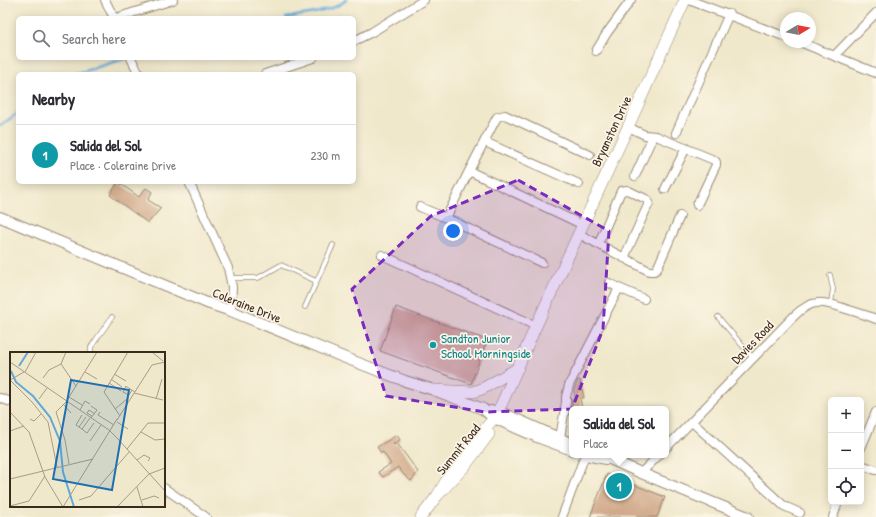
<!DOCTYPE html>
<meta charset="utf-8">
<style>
body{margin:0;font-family:"Patrick Hand",sans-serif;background:#f7f7f7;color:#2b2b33}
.controls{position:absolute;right:12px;bottom:12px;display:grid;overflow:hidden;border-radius:6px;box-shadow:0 2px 10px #0003}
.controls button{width:36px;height:36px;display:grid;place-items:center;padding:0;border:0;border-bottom:1px solid #e1e1e2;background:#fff;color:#2b2b33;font:20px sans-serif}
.compass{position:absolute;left:780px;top:12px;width:36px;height:36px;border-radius:50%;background:#fff;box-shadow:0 2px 10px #0003;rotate:80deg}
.you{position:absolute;left:453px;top:231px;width:14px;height:14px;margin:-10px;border:3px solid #fff;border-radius:50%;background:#1a73e8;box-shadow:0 0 0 6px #1a73e833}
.badge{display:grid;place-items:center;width:26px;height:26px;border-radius:50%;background:#0f766e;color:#fff;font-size:13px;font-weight:700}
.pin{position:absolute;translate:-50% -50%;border:2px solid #fff;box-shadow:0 1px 4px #0006}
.popup{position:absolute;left:569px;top:406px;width:100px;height:52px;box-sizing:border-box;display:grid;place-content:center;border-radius:6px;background:#fff;filter:drop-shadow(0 1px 3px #0005);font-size:13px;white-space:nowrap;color:#7c7c81}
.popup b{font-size:15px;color:#2b2b33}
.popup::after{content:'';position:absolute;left:50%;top:100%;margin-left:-8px;border:8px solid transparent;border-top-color:#fff}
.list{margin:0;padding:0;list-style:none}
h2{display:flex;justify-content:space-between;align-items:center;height:52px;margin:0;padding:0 16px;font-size:17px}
h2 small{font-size:13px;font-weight:400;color:#7c7c81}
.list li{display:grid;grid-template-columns:26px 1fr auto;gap:12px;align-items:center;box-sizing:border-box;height:60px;padding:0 16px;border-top:1px solid #e1e1e2}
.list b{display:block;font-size:15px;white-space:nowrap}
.list p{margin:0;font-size:13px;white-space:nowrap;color:#7c7c81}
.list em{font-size:13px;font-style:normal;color:#7c7c81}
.icon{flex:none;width:22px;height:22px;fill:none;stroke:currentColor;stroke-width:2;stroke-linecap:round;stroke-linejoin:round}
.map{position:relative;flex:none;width:876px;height:517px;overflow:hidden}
.search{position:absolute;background:#fff;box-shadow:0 2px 10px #0003;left:16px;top:16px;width:340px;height:44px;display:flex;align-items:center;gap:10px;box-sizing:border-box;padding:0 14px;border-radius:6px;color:#7c7c81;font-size:15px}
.panel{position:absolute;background:#fff;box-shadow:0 2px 10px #0003;left:16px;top:72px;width:340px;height:112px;border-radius:6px}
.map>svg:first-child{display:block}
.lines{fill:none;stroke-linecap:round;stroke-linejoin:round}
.stream{stroke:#63aad9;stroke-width:2.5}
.building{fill:#d2aa8b}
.service-casing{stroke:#968974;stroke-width:5.5}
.minor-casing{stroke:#968974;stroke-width:10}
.tertiary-casing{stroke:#968974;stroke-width:12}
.secondary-casing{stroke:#968974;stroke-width:12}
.service{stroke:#fff;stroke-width:4}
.minor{stroke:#fff;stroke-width:8}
.tertiary{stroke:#fff;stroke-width:10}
.secondary{stroke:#fff;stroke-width:11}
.marked{fill:#7b2cbf;fill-opacity:0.2;stroke:#7b2cbf;stroke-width:3;stroke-dasharray:8 5;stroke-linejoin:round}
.culture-dot{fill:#0f9aa8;stroke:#fcf5e5;stroke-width:1.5}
.labels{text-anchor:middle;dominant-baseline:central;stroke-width:3.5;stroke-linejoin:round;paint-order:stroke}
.street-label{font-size:13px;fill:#3b2a1e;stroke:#fcf5e5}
.culture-label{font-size:13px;fill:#0d838f;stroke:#fcf5e5;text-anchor:start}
.inset-river{fill:none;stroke:#63aad9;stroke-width:2}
.inset-road{fill:none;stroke:#a89c86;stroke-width:1}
.view{fill:#1f6fb2;fill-opacity:0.15;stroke:#1f6fb2;stroke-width:2}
.inset-edge{fill:none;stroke:#3b2a1e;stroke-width:2}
</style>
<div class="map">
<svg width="876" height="517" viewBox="0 0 876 517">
<rect width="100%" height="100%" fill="#fcf5e5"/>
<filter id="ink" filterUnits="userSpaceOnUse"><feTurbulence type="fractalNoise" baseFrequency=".025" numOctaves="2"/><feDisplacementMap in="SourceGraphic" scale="8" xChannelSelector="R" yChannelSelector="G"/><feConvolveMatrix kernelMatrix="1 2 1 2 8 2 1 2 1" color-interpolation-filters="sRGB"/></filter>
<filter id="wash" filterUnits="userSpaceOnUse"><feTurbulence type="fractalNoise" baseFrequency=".012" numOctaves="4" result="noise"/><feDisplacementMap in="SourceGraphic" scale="16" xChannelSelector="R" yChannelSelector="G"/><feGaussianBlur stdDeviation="0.9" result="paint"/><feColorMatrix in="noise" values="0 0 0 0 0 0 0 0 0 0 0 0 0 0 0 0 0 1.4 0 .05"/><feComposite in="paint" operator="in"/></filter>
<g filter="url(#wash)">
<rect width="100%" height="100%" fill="#f0e8cb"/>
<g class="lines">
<path class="stream" d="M286,18C305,14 331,13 346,0
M75,74L127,58
M0,126L18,113"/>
</g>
<g id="blocks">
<path class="building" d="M118,182L139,197L146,188L152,192L148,200L161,208L148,223L110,195Z
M396,307L487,340L471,384L380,351Z
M578,380H580L584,398H580L582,409H572V400L575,399L574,390Z
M397,435L400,440L393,444L394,445L397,443L418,472L411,481L404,475L398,467L383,477L378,472L391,464L383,452L381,453L377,447Z
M607,474L665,497L657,517H590Z"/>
</g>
</g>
<g filter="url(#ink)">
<use href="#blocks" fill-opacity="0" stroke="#968974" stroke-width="1"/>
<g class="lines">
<defs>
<path id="service" d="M830,275L833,289L831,303
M231,278H258L281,265L316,281
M305,307L333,245
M718,317L753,358
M91,353V347L112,317"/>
<path id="minor" d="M105,0L114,18
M689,0L786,37
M116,18L173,0
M354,41L372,32L424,0
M800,42L876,73
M596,51L607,33L631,0
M835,55L876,13
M131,58L139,74
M265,74L313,58
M628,127L645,135L656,136L714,160L716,162V165L697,205
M676,133L729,14
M485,142L579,184
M469,171L497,117L505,115L590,155
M635,176L653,136
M189,182L228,268L232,287L231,311
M665,189L686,148
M420,207L446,218
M579,234L649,271H654L657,269L680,216
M601,238L621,191L627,190L648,200L649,203L624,258
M382,255L536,326
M542,263L446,218L469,171L583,225
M609,283L619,288
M0,398L11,402
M692,422L784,506L800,513
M560,438L566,402V397L569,385L619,288L644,299
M666,448L793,317C812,298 822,301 846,309C856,312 866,315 876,319
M861,448L876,412
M861,465L876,470
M641,473L659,455
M164,488L206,517
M562,517L585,455
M833,517L838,502"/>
<path id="tertiary" d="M0,217L207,303L231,311L343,357L405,381L434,390L483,409L494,418L537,437L572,450
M491,411H498L568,442
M586,455L606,459
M601,455L641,473L748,517"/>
<path id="secondary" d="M434,390L473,392L482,389L518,368
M437,496L458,461L494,418L502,403L536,326L628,127L685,0
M421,517L437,496L465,466L489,434"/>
</defs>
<use href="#service" class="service-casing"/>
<use href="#minor" class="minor-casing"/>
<use href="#tertiary" class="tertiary-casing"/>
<use href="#secondary" class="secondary-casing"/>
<use href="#service" class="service"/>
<use href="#minor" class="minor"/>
<use href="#tertiary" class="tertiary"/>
<use href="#secondary" class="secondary"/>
</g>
</g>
<path class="marked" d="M518,180L609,231L603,329L572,409L485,412L386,396L352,289L431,216Z"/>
<circle class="culture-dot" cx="433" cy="345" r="4"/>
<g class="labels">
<g class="street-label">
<text transform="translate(611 131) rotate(-65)">Bryanston Drive</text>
<text transform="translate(247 305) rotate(22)">Coleraine Drive</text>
<text transform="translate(752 342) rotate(-46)">Davies Road</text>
<text transform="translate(458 449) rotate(-51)">Summit Road</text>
</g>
<g class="culture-label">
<text x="441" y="338">Sandton Junior<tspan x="441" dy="15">School Morningside</tspan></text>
</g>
</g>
<g transform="translate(10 352)">
<rect width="155" height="155" fill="#f0e8cb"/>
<path class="inset-river" d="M9,14L18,0M1,19L6,30L23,44L40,65L50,89L53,120L64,155"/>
<path class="inset-road" d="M56,0L51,12L66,34M142,0L153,9M0,10L99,78L108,87M15,20L26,0M75,20L87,27M104,22L116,29M33,26L39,18L51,12M101,27L112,35M0,28L22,50L38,70L47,115M0,28L14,20M99,31L111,39M122,38L119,43L113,40L116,34L117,35L125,40M124,41L153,48M59,45L72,53M29,47L37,36M146,47L152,27M53,52L61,61M81,54L87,58L81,66M105,57L117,47M70,58L75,49L80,52M0,60L19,80L35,125L53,155M90,60L88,63L104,73M82,64L77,61L79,58L85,62M110,64L94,40L118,0M80,66L72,77L77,81L84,71M20,67L24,69L31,62M107,68L142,13L155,10M107,70L118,77M69,75L76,65M72,77L66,73L72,63M0,79L14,74M131,80L145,88L155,87M107,86L155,139M80,89L91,73M117,97L138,71H155M127,108L134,103L140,106L138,109M59,112L55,88L46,60L56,50L87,0M0,127L83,107M127,135L133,155M69,148L81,144L119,100M132,148L144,144L149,146M0,154L19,149L35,124M53,155L107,67M107,155L139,122L155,116"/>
<path class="view" d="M61,28L119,38L102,138L43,127Z"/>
<rect width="155" height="155" class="inset-edge"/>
</g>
</svg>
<div class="controls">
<button>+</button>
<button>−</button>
<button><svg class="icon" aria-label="locate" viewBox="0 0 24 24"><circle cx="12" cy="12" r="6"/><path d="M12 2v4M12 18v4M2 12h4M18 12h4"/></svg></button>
</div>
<svg class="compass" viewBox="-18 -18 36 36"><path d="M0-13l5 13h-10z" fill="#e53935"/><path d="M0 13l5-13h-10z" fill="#7c7c81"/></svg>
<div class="you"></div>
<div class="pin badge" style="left:619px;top:486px;background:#0f9aa8">1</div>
<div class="popup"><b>Salida del Sol</b>Place</div>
<div class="search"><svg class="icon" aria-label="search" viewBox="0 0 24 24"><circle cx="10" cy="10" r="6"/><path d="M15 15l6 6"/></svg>Search here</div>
<section class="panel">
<h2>Nearby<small></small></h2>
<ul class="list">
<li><span class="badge" style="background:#0f9aa8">1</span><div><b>Salida del Sol</b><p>Place · Coleraine Drive</p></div><em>230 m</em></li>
</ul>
</section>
</div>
